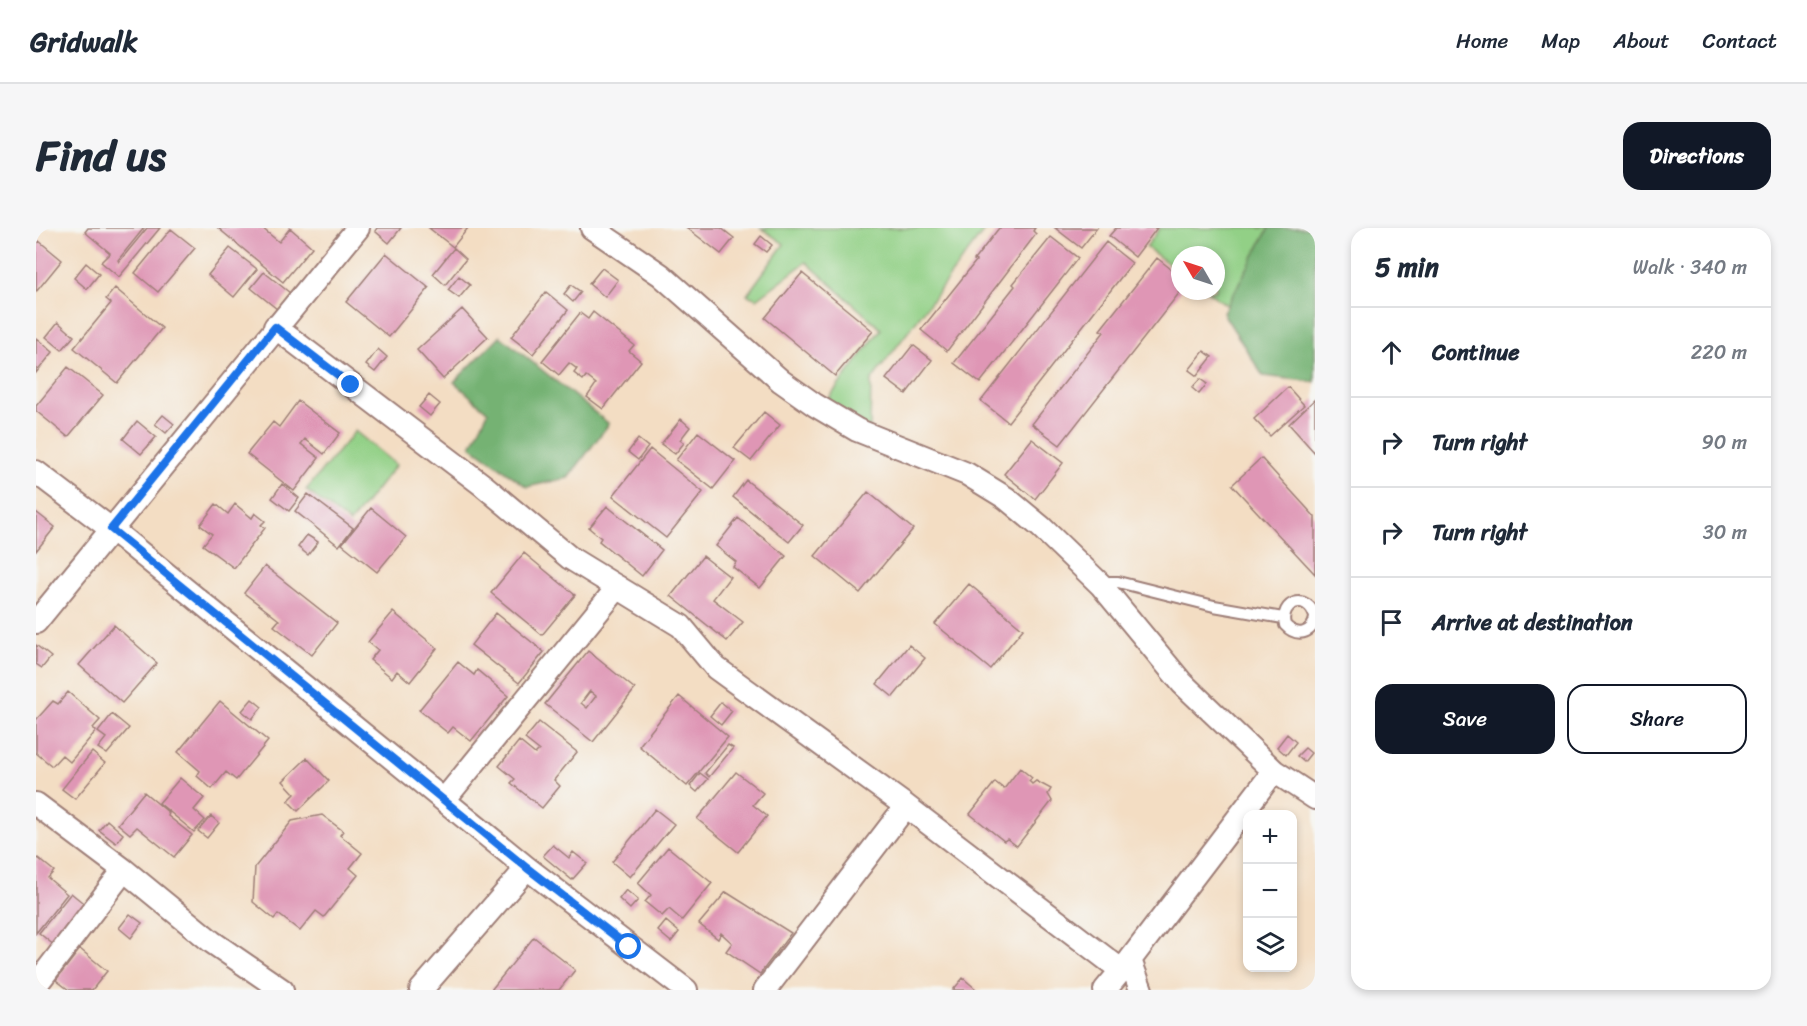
<!DOCTYPE html>
<meta charset="utf-8">
<style>
body{margin:0;font-family:Sriracha,sans-serif;background:#f6f6f7;color:#1f2937}
.controls{position:absolute;right:18px;bottom:18px;display:grid;overflow:hidden;border-radius:12px;box-shadow:0 3px 9px #0003}
.controls button{width:54px;height:54px;display:grid;place-items:center;padding:0;border:0;border-bottom:2px solid #e0e1e3;background:#fff;color:#1f2937;font:30px sans-serif}
.compass{position:absolute;left:1135px;top:18px;width:54px;height:54px;border-radius:50%;background:#fff;box-shadow:0 3px 9px #0003;rotate:309deg}
.stop{position:absolute;width:18px;height:18px;margin:-14px;border:4px solid #1a73e8;border-radius:50%;background:#fff}
.stop.end{background:#1a73e8;border-color:#fff;box-shadow:0 2px 6px #0008}
.list{margin:0;padding:0;list-style:none}
h2{display:flex;justify-content:space-between;align-items:center;height:78px;margin:0;padding:0 24px;font-size:26px}
h2 small{font-size:20px;font-weight:400;color:#747a83}
.list li{display:grid;grid-template-columns:39px 1fr auto;gap:18px;align-items:center;box-sizing:border-box;height:90px;padding:0 24px;border-top:2px solid #e0e1e3}
.list b{display:block;font-size:22px;white-space:nowrap}
.list em{font-size:20px;font-style:normal;color:#747a83}
.actions{display:flex;gap:12px;padding:18px 24px}
.actions a{flex:1;padding:14px 0;border:2px solid #111827;border-radius:18px;text-align:center;font-size:21px;color:#111827}
.actions .main{background:#111827;color:#fff}
.icon{flex:none;width:33px;height:33px;fill:none;stroke:currentColor;stroke-width:2;stroke-linecap:round;stroke-linejoin:round}
.map{position:relative;flex:none;width:1279px;height:762px;overflow:hidden;border-radius:18px}
header{display:flex;align-items:center;gap:36px;box-sizing:border-box;height:84px;padding:0 30px;background:#fff;border-bottom:2px solid #e0e1e3}
header strong{font-size:28px}
nav{display:flex;gap:33px;margin-inline-start:auto;font-size:21px}
.intro{display:flex;align-items:center;justify-content:space-between;box-sizing:border-box;height:144px;padding:0 36px}
h1{margin:0;font-size:42px}
.button{padding:15px 27px;border-radius:18px;background:#111827;color:#fff;font-size:21px;font-weight:700}
main{display:flex;gap:36px;padding:0 36px}
aside{flex:1;background:#fff;border-radius:18px;box-shadow:0 3px 9px #0003}
.map>svg:first-child{display:block}
.green{fill:#92d086;stroke:#6e7858;stroke-width:1.5}
.forest{fill:#75b273;stroke:#60684f;stroke-width:1.5}
.building{fill:#df96b5;fill-rule:evenodd}
.lines{fill:none;stroke-linecap:round;stroke-linejoin:round}
.service-casing{stroke:#9e7e77;stroke-width:14}
.minor-casing{stroke:#9e7e77;stroke-width:26}
.service{stroke:#fff;stroke-width:10}
.minor{stroke:#fff;stroke-width:22}
.route{stroke:#1a73e8;stroke-width:8}
</style>
<header>
<strong>Gridwalk</strong>
<nav><a>Home</a><a>Map</a><a>About</a><a>Contact</a></nav>
</header>
<div class="intro"><h1>Find us</h1><a class="button">Directions</a></div>
<main>
<div class="map">
<svg width="1279" height="762" viewBox="0 0 1279 762">
<rect width="100%" height="100%" fill="#f6f6f2"/>
<filter id="ink" filterUnits="userSpaceOnUse"><feTurbulence type="fractalNoise" baseFrequency=".0167" numOctaves="2"/><feDisplacementMap in="SourceGraphic" scale="12" xChannelSelector="R" yChannelSelector="G"/><feConvolveMatrix kernelMatrix="1 2 1 2 8 2 1 2 1" color-interpolation-filters="sRGB"/></filter>
<filter id="wash" filterUnits="userSpaceOnUse"><feTurbulence type="fractalNoise" baseFrequency=".008" numOctaves="4" result="noise"/><feDisplacementMap in="SourceGraphic" scale="24" xChannelSelector="R" yChannelSelector="G"/><feGaussianBlur stdDeviation="1.35" result="paint"/><feColorMatrix in="noise" values="0 0 0 0 0 0 0 0 0 0 0 0 0 0 0 0 0 1.4 0 .05"/><feComposite in="paint" operator="in"/></filter>
<g filter="url(#wash)">
<rect width="100%" height="100%" fill="#f3ddc3"/>
<path class="green" d="M725,0H950L835,153L834,201L787,178L845,101L770,34L721,71L711,67L748,16Z
M1124,0H1233L1192,78L1171,63H1180V27H1144V44L1110,19Z
M319,203L360,237L314,295L270,262Z"/>
<path class="forest" d="M1233,0H1279V154L1227,148L1187,85Z
M464,108L573,196L532,250L491,259L435,218L452,184L418,154Z"/>
<g id="blocks">
<path class="building" d="M52,0H108L82,32L83,34L111,0H124L83,49L65,34L74,25L49,4Z
M182,0H226L243,14L254,0L276,19L247,54Z
M341,0H365L353,15L339,3Z
M393,0H432L417,19Z
M651,0H685L698,10L685,26Z
M963,0H999L997,3L1000,6L911,123L885,102L940,33L938,32Z
M1019,0H1061L1045,20Z
M1080,0H1121L1099,29L1073,8Z
M135,1L159,20L122,64L99,45Z
M725,8L736,17L730,24L719,16Z
M1015,9L1042,30L944,155L918,135L979,58L977,56Z
M3,13L26,32L0,64V17Z
M1070,14L1096,35L972,194L945,173Z
M194,20L221,41L198,69L172,47Z
M418,20L430,31L409,57L397,46Z
M350,25L393,60L353,109L310,74Z
M1121,30L1144,48V64L1024,217L996,196L1068,104L1064,102Z
M50,35L63,46L51,61L38,50Z
M566,40L582,52L569,69L553,56Z
M228,44L254,65L241,81L215,60Z
M766,45L837,103L799,148L729,90Z
M423,48L434,57L423,70L412,62Z
M535,57L545,64L537,74L528,66Z
M79,60L126,100L81,155L38,120L75,75L70,71Z
M510,64L532,82L497,126L475,109Z
M426,81L452,109L407,151L381,122Z
M557,84L598,117L593,123L605,133L567,181L551,169L560,156L550,148L547,152L538,145L541,141L533,135L523,147L506,133L544,85L552,91Z
M22,94L38,108L26,122L10,109Z
M0,110L17,124L0,145Z
M877,117L896,132L870,166L850,151Z
M342,121L351,129L339,144L330,137Z
M1168,123L1176,129L1161,148L1153,142Z
M32,139L67,167L32,209L0,183V178Z
M1164,151L1171,156L1163,166L1156,160Z
M1252,159L1268,177L1234,208L1218,191Z
M393,167L404,176L394,188L383,179Z
M1279,171V225L1253,196Z
M262,173L304,205L288,226L269,211L265,216L283,230L258,263L211,226L237,194L243,199Z
M728,184L744,197L715,233L698,220Z
M127,187L138,196L130,205L119,196Z
M645,191L654,199L644,212L648,215L639,226L625,216Z
M101,193L120,209L105,226L87,211Z
M662,204L699,233L677,261L640,232Z
M602,211L612,219L602,232L592,224Z
M996,211L1027,235L999,271L968,246Z
M614,221L667,264L630,310L577,268Z
M1225,230L1279,289V346L1196,257Z
M710,252L767,297L753,314L697,269Z
M246,256L263,270L253,283L236,270Z
M832,264L877,301L824,365L779,328Z
M272,266L317,300L303,318L259,283Z
M180,276L192,286L199,276L216,290L219,285L229,293L225,297L229,300L198,340L167,317L176,306L164,297Z
M571,278L626,322L606,348L563,313L565,310L553,300Z
M335,280L370,309L341,344L306,316Z
M0,284L19,299L0,323Z
M702,290L750,328L724,360L697,339L700,334L680,318Z
M271,307L282,314L272,327L262,319Z
M488,325L539,367L506,407L455,365Z
M667,328L694,349L677,371L707,394L691,413L635,368Z
M229,338L301,395L276,427L238,398L243,392L208,365Z
M933,356L987,401L954,441L899,396Z
M357,384L401,420L374,454L361,443L356,450L334,432L342,422L332,414Z
M460,385L508,424L483,455L435,417Z
M78,397L121,435L86,475L43,437Z
M0,417L15,429L6,440L0,436Z
M873,417L889,430L857,469L841,456Z
M552,423L599,461L557,514L509,476ZM554,463L560,468L551,480L545,475Z
M422,434L438,447L441,442L472,468L435,513L417,499L412,505L383,482Z
M32,464L64,492L57,500L60,503L34,534L26,527L16,538L0,525V492L17,473L22,476Z
M643,468L692,509L651,558L603,518Z
M216,471L226,479L216,491L206,483Z
M184,473L232,513L200,552L190,544L176,561L161,548L164,543L142,524Z
M685,474L696,483L685,497L674,488Z
M76,486L93,500L71,526L62,520L70,510L62,504Z
M503,494L541,524L518,552L524,558L506,580L475,555L479,551L463,538L483,513L499,526L503,522L489,511Z
M1251,506L1260,514L1250,527L1241,519Z
M692,517L697,520L673,549L669,545Z
M1269,520L1275,525L1268,534L1261,528Z
M56,524L69,535L39,571L26,561Z
M271,530L293,553L262,583L252,573L259,566L247,553Z
M984,540L996,550L993,553L996,556L1000,553L1015,561L1012,566L1016,573L981,618L971,611L968,613L934,586L959,554L968,561Z
M700,544L727,565L717,577L731,588L702,624L661,591Z
M664,545L672,551L661,564L654,558Z
M144,550L168,570L158,582L169,592L158,604L123,575Z
M108,564L133,585L132,588L156,607L138,629L101,599L94,606L82,596Z
M619,581L638,596L594,649L576,634Z
M286,587L307,603L304,607L326,625L314,640L322,647L288,689L280,683L264,703L242,686L238,691L217,674L219,639L256,593Z
M175,588L183,595L171,610L162,603Z
M71,592L87,606L80,615L63,602Z
M517,617L533,630L537,624L551,635L536,652L507,628Z
M632,619L676,655L646,692L633,681L626,688L609,674L615,667L602,655Z
M2,630L18,643L12,650L31,666L0,705V632Z
M590,662L602,672L594,681L583,671Z
M690,664L755,705L724,746L690,723L696,715L685,705L682,711L663,696Z
M35,665L51,678L19,718L3,705Z
M94,686L106,695L95,710L83,700Z
M630,693L643,704L635,714L622,703Z
M498,709L539,742L523,762H455Z
M44,721L71,743L56,762H33L20,752Z
M927,750L941,762H917Z"/>
</g>
</g>
<g filter="url(#ink)">
<use href="#blocks" fill-opacity="0" stroke="#9e7e77" stroke-width="1.5"/>
<g class="lines">
<defs>
<path id="service" d="M1065,357L1074,354H1082L1178,378L1247,390
M1279,389C1272,364 1243,373 1249,397C1260,409 1276,407 1279,390"/>
<path id="minor" d="M556,0L625,47L745,153L779,177L821,202L931,246L970,270L1005,299L1065,357L1146,455L1238,543L1279,570
M239,99L448,258L534,330L645,398L680,440L870,578L1085,742
M0,244L75,301L491,640L650,762
M0,394L322,0
M408,572L582,359
M0,576L88,642L176,714L246,762
M1094,732L1105,762
M0,757L88,642
M385,762L491,640
M729,762L870,578
M1069,762L1094,732L1238,543"/>
</defs>
<use href="#service" class="service-casing"/>
<use href="#minor" class="minor-casing"/>
<use href="#service" class="service"/>
<use href="#minor" class="minor"/>
</g>
</g>
<g class="lines" filter="url(#ink)">
<path class="route" d="M315,157L239,99L75,301L491,640L593,719"/>
</g>
</svg>
<div class="controls">
<button>+</button>
<button>−</button>
<button><svg class="icon" aria-label="layers" viewBox="0 0 24 24"><path d="M12 4l9 5-9 5-9-5zM3 14l9 5 9-5"/></svg></button>
</div>
<svg class="compass" viewBox="-18 -18 36 36"><path d="M0-13l5 13h-10z" fill="#e53935"/><path d="M0 13l5-13h-10z" fill="#747a83"/></svg>
<div class="stop" style="left:593px;top:719px"></div>
<div class="stop end" style="left:315px;top:157px"></div>
</div>
<aside>
<h2>5 min<small>Walk · 340 m</small></h2>
<ul class="list">
<li><svg class="icon" aria-label="ahead" viewBox="0 0 24 24"><path d="M12 20V5M6 11l6-6 6 6"/></svg><div><b>Continue</b></div><em>220 m</em></li>
<li><svg class="icon" aria-label="right" viewBox="0 0 24 24"><path d="M7 20v-9h11M14 6l5 5-5 5"/></svg><div><b>Turn right</b></div><em>90 m</em></li>
<li><svg class="icon" aria-label="right" viewBox="0 0 24 24"><path d="M7 20v-9h11M14 6l5 5-5 5"/></svg><div><b>Turn right</b></div><em>30 m</em></li>
<li><svg class="icon" aria-label="arrive" viewBox="0 0 24 24"><path d="M6 21V4h12l-3 4 3 4H6"/></svg><div><b>Arrive at destination</b></div></li>
</ul>
<div class="actions"><a class="main">Save</a><a>Share</a></div>
</aside>
</main>
